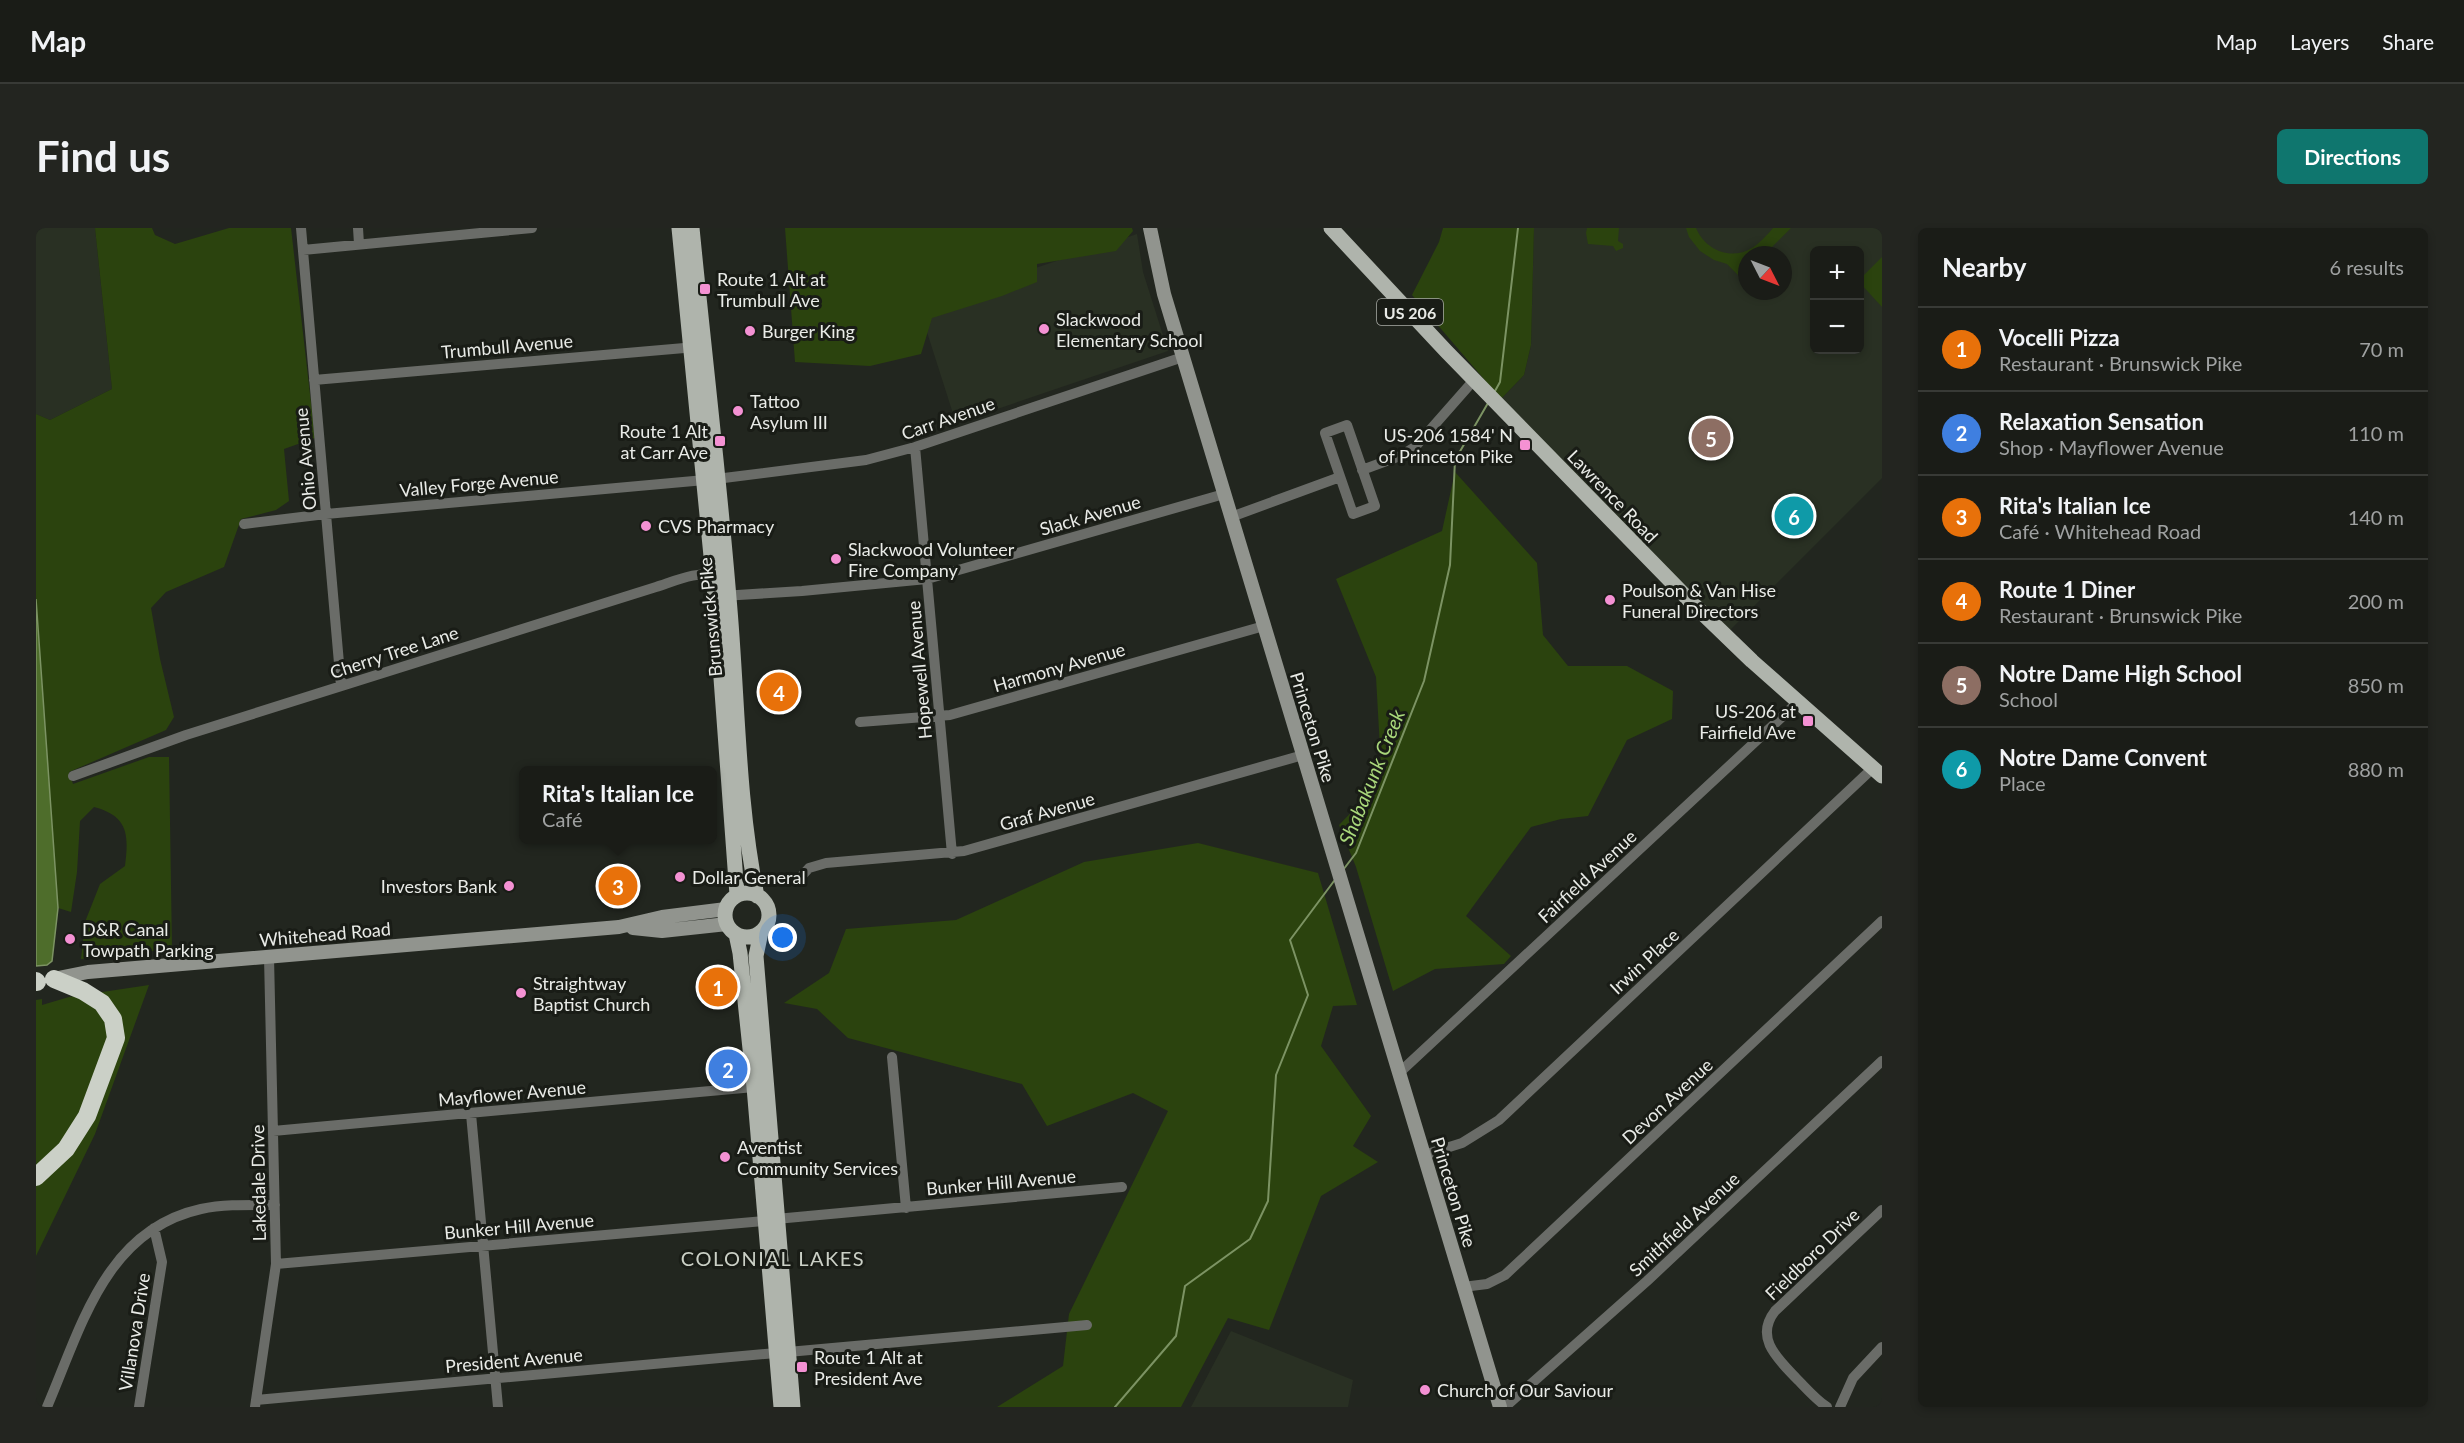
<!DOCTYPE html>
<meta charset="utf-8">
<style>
body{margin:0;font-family:Lato,sans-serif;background:#232520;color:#f1f3f6}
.controls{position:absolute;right:18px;top:18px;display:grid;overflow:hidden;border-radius:9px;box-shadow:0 3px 9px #0003}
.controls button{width:54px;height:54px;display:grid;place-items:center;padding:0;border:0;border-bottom:2px solid #383a36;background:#1a1c17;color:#f1f3f6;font:30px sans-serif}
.compass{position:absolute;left:1702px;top:18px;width:54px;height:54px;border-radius:50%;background:#1a1c17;box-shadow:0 3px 9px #0003;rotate:132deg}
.you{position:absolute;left:747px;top:710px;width:21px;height:21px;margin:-15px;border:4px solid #fff;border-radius:50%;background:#1a73e8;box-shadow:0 0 0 9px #1a73e833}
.badge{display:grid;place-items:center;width:39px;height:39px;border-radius:50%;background:#0f766e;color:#fff;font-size:20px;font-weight:700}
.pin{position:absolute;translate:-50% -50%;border:3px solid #fff;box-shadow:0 2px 6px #0006}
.popup{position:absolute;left:483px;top:538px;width:198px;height:78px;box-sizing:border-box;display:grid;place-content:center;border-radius:9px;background:#1a1c17;filter:drop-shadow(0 2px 4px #0005);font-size:20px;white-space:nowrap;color:#9fa1a1}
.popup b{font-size:22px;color:#f1f3f6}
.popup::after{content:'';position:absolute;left:50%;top:100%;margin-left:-12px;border:12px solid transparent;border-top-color:#1a1c17}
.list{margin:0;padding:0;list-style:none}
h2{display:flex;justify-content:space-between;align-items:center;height:78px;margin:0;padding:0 24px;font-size:26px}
h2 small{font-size:20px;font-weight:400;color:#9fa1a1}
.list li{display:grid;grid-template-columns:39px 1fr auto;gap:18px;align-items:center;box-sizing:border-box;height:84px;padding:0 24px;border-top:2px solid #383a36}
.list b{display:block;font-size:22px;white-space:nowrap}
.list p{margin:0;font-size:20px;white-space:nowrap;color:#9fa1a1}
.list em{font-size:20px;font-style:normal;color:#9fa1a1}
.map{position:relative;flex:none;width:1846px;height:1179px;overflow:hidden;border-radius:9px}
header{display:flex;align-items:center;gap:36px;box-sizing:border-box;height:84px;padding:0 30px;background:#1a1c17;border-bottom:2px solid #383a36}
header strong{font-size:28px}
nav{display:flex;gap:33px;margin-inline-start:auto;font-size:21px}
.intro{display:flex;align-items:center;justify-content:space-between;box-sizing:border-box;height:144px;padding:0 36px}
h1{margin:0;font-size:42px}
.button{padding:15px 27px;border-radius:9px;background:#0f766e;color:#fff;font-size:21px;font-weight:700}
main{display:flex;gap:36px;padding:0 36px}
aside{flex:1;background:#1a1c17;border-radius:9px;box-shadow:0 3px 9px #0003}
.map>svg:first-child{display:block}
.built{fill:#293023;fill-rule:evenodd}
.green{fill:#2b430e}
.water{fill:#4e6d2b;stroke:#7c9363;stroke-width:1.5}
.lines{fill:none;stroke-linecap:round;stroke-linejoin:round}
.stream{stroke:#7c9363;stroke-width:2}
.street{stroke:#6a6c68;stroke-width:10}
.secondary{stroke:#91948e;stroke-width:14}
.primary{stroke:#afb4ac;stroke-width:15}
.highway{stroke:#cbd0c7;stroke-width:18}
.poi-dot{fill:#f491d3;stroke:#191c16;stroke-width:2}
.labels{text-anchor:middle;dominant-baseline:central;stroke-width:6;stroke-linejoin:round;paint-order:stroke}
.shield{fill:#191c16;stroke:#abada8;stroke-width:1.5}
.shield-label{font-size:16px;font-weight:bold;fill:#e9ebe7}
.poi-label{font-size:18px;fill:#e9ebe7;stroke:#191c16;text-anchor:start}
.street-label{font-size:18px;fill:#e9ebe7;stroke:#191c16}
.water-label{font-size:20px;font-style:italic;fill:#a9d87b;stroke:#191c16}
.neighbourhood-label{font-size:20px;letter-spacing:1.5px;fill:#cbd0c6;stroke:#191c16}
</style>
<header>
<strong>Map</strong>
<nav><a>Map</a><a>Layers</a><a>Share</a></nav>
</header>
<div class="intro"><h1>Find us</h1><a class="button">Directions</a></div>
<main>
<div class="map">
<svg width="1846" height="1179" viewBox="0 0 1846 1179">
<rect width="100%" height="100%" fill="#22261f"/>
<path class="built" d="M0,0H59L76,161L14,192L0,186Z
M1498,0H1846V250L1693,403L1465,171L1488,147L1495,117ZM1778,22H1824V122H1778ZM1711,27H1747V63H1711Z
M1101,6L1107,44L1132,123L920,195L883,79Z
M1195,1103L1317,1152L1312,1179H1155Z"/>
<path class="green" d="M59,0H116L119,7L139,16L193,0H255L279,210L248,221L253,273L240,282L205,291L188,339L130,364L115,380L124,431L138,489L130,502L33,544L37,556L113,529H133L136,721L45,731L49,694L64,656L89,638C93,606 92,588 58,579L44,593L41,644L35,684L22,680L0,371V186L14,192L76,161Z
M749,0H1096L1097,3L1080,23L1001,36V54L966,68L896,90L885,126L834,138L759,134Z
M1407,0H1498L1495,117L1488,147L1465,171L1376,67L1403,14Z
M1551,0H1583L1582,13L1587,16V20L1580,23L1577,18L1552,16L1550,5Z
M1650,0H1660C1669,22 1695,33 1716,20C1724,15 1731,7 1737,0H1755L1728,27H1711V43L1705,50L1691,36L1678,32L1664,23L1653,9Z
M1846,29V79L1824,55V51Z
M1419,244L1501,335L1507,407L1532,438H1591L1637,463L1636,491L1591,512L1552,588L1525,591L1495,599L1430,688L1475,728L1468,736L1399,741L1357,763L1320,639L1303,597L1332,567L1345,538L1340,449L1300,351L1406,303Z
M1162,615L1282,645L1321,777L1297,778L1285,818L1335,888L1317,918L1342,934L1285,968L1233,1102L1192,1090L1145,1179H961L1027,1138L1033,1086L1132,883L1097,865L1011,898L986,856L812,810L781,781L748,775L793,745L810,701L920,692L1048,634Z
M113,757L59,906L0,1028V772L6,771V777L33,769Z"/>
<path class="water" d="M0,371L22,680L16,733L11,737L0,738Z"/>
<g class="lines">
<path class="stream" d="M1459,163L1464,154L1482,0
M1307,642L1320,625L1388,453L1414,337L1419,232L1452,175
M1079,1179L1140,1108L1149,1058L1214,1011L1232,973L1240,847L1272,767L1254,712L1298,653"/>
<path class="street" d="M265,0L305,458
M322,0L323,16
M267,22L496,0
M278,152L660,119
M1311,197L1339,278L1317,286L1289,205Z
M879,219L916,626
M1326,242L1364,228L1379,219L1438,152
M1195,289L1304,249
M208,296L290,286L680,251L830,232L879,219L1147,129
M686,368L766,363L891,351L1188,266
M824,494L914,487L1228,398
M37,548L150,507L620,359C639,353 663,342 682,348
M763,651L773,640L790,635L928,623L1267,527
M856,829L870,980
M1363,845L1762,474
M435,886L462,1179
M237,903L718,859
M1388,927L1426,915L1463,892L1837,540
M740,991L1086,959
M240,1036L729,993
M1427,1059L1451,1056L1469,1047L1846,693
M752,1124L1051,1097
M220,1172L740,1125
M11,1179C45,1100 69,1002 165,981C189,976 214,977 239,977
M103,1179L126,1034L118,1000
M219,1179L240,1036L233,729
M1469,1179L1611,1053L1846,833
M1791,1179C1779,1171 1770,1160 1760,1150C1742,1131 1718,1110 1739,1083L1846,982
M1804,1179L1817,1150L1846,1119"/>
<path class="secondary" d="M1114,0L1128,66L1147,129L1464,1179
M597,700L626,703L691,696
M17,751L52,744L583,699L626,689L690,681"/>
<path class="primary" d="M643,0L679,369L701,667
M656,0C668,123 683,247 693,370C702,469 701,570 721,668
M1295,0L1410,123L1659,378L1716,433L1846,548
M689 687a22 22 0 1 1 44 0a22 22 0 1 1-44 0Z
M725,704L720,728L757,1179
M700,706L704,725L718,859L745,1179"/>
<path class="highway" d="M0,753L1,754
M0,949L30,921L51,888L80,810L77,791L66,775L47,763L18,751"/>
</g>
<g class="poi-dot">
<rect x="663" y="55" width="12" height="12" rx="3"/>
<circle cx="1008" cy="101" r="6"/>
<circle cx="714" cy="103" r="6"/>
<circle cx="702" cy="183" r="6"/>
<rect x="678" y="207" width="12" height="12" rx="3"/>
<rect x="1483" y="211" width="12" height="12" rx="3"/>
<circle cx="610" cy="298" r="6"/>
<circle cx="800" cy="331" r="6"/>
<circle cx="1574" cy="372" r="6"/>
<rect x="1766" y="487" width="12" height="12" rx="3"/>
<circle cx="644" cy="649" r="6"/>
<circle cx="473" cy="658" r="6"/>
<circle cx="34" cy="711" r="6"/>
<circle cx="485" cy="765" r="6"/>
<circle cx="689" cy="929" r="6"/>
<rect x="760" y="1133" width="12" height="12" rx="3"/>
<circle cx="1389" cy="1162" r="6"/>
</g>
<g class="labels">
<rect class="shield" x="1341" y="71" width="66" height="26" rx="4.5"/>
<g class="shield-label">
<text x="1374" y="84">US 206</text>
</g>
<g class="poi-label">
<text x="681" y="51">Route 1 Alt at<tspan x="681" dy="21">Trumbull Ave</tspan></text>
<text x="1020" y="91">Slackwood<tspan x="1020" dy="21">Elementary School</tspan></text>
<text x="726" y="103">Burger King</text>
<text x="714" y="173">Tattoo<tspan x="714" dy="21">Asylum III</tspan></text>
<text x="672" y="203" text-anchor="end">Route 1 Alt<tspan x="672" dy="21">at Carr Ave</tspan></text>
<text x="1477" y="207" text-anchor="end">US-206 1584' N<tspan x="1477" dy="21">of Princeton Pike</tspan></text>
<text x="622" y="298">CVS Pharmacy</text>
<text x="812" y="321">Slackwood Volunteer<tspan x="812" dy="21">Fire Company</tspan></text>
<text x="1586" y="362">Poulson &amp; Van Hise<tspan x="1586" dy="21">Funeral Directors</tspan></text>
<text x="1760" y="483" text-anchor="end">US-206 at<tspan x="1760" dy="21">Fairfield Ave</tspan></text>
<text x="656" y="649">Dollar General</text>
<text x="461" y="658" text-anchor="end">Investors Bank</text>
<text x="46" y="701">D&amp;R Canal<tspan x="46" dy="21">Towpath Parking</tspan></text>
<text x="497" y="755">Straightway<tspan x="497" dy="21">Baptist Church</tspan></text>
<text x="701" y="919">Aventist<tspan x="701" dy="21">Community Services</tspan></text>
<text x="778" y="1129">Route 1 Alt at<tspan x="778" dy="21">President Ave</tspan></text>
<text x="1401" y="1162">Church of Our Saviour</text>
</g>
<g class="street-label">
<text transform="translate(471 118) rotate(-5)">Trumbull Avenue</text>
<text transform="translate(912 190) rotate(-19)">Carr Avenue</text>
<text transform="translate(269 231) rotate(-95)">Ohio Avenue</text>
<text transform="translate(443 255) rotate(-5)">Valley Forge Avenue</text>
<text transform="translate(1577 268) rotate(46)">Lawrence Road</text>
<text transform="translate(1054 287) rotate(-16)">Slack Avenue</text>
<text transform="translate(674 389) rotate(-95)">Brunswick Pike</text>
<text transform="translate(358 424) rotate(-18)">Cherry Tree Lane</text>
<text transform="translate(1023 439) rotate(-16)">Harmony Avenue</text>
<text transform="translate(883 442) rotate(-95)">Hopewell Avenue</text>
<text transform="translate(1277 499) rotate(73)">Princeton Pike</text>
<text transform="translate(1011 583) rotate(-16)">Graf Avenue</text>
<text transform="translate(1551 648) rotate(-43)">Fairfield Avenue</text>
<text transform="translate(289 706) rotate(-5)">Whitehead Road</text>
<text transform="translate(1608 733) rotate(-43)">Irwin Place</text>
<text transform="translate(476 865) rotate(-5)">Mayflower Avenue</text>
<text transform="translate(1631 873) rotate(-43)">Devon Avenue</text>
<text transform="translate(965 954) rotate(-5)">Bunker Hill Avenue</text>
<text transform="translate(222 955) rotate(-91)">Lakedale Drive</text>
<text transform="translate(1418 964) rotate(73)">Princeton Pike</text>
<text transform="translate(1648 996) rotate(-43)">Smithfield Avenue</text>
<text transform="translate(483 998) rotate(-5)">Bunker Hill Avenue</text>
<text transform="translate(1776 1026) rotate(-44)">Fieldboro Drive</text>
<text transform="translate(98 1104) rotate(-81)">Villanova Drive</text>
<text transform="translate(478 1132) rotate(-5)">President Avenue</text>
</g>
<g class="water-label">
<text transform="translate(1335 549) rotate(-68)">Shabakunk Creek</text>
</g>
<g class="neighbourhood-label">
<text x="737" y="1030">COLONIAL LAKES</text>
</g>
</g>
</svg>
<div class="controls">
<button>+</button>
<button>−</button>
</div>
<svg class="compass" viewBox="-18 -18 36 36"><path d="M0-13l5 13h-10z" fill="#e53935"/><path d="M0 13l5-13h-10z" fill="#9fa1a1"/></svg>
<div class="you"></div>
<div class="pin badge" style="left:682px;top:759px;background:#e8710a">1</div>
<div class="pin badge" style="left:692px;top:841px;background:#3f7fe0">2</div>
<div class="pin badge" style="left:582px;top:658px;background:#e8710a">3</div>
<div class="popup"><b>Rita's Italian Ice</b>Café</div>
<div class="pin badge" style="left:743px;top:464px;background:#e8710a">4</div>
<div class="pin badge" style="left:1675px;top:210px;background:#8d6e63">5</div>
<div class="pin badge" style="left:1758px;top:288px;background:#0f9aa8">6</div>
</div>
<aside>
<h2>Nearby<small>6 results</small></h2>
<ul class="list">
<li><span class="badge" style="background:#e8710a">1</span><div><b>Vocelli Pizza</b><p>Restaurant · Brunswick Pike</p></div><em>70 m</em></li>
<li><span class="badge" style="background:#3f7fe0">2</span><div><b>Relaxation Sensation</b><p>Shop · Mayflower Avenue</p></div><em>110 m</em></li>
<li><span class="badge" style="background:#e8710a">3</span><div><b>Rita's Italian Ice</b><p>Café · Whitehead Road</p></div><em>140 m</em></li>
<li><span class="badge" style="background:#e8710a">4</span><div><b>Route 1 Diner</b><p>Restaurant · Brunswick Pike</p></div><em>200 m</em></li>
<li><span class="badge" style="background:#8d6e63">5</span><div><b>Notre Dame High School</b><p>School</p></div><em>850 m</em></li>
<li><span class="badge" style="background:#0f9aa8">6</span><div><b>Notre Dame Convent</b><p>Place</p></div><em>880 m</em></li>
</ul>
</aside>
</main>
